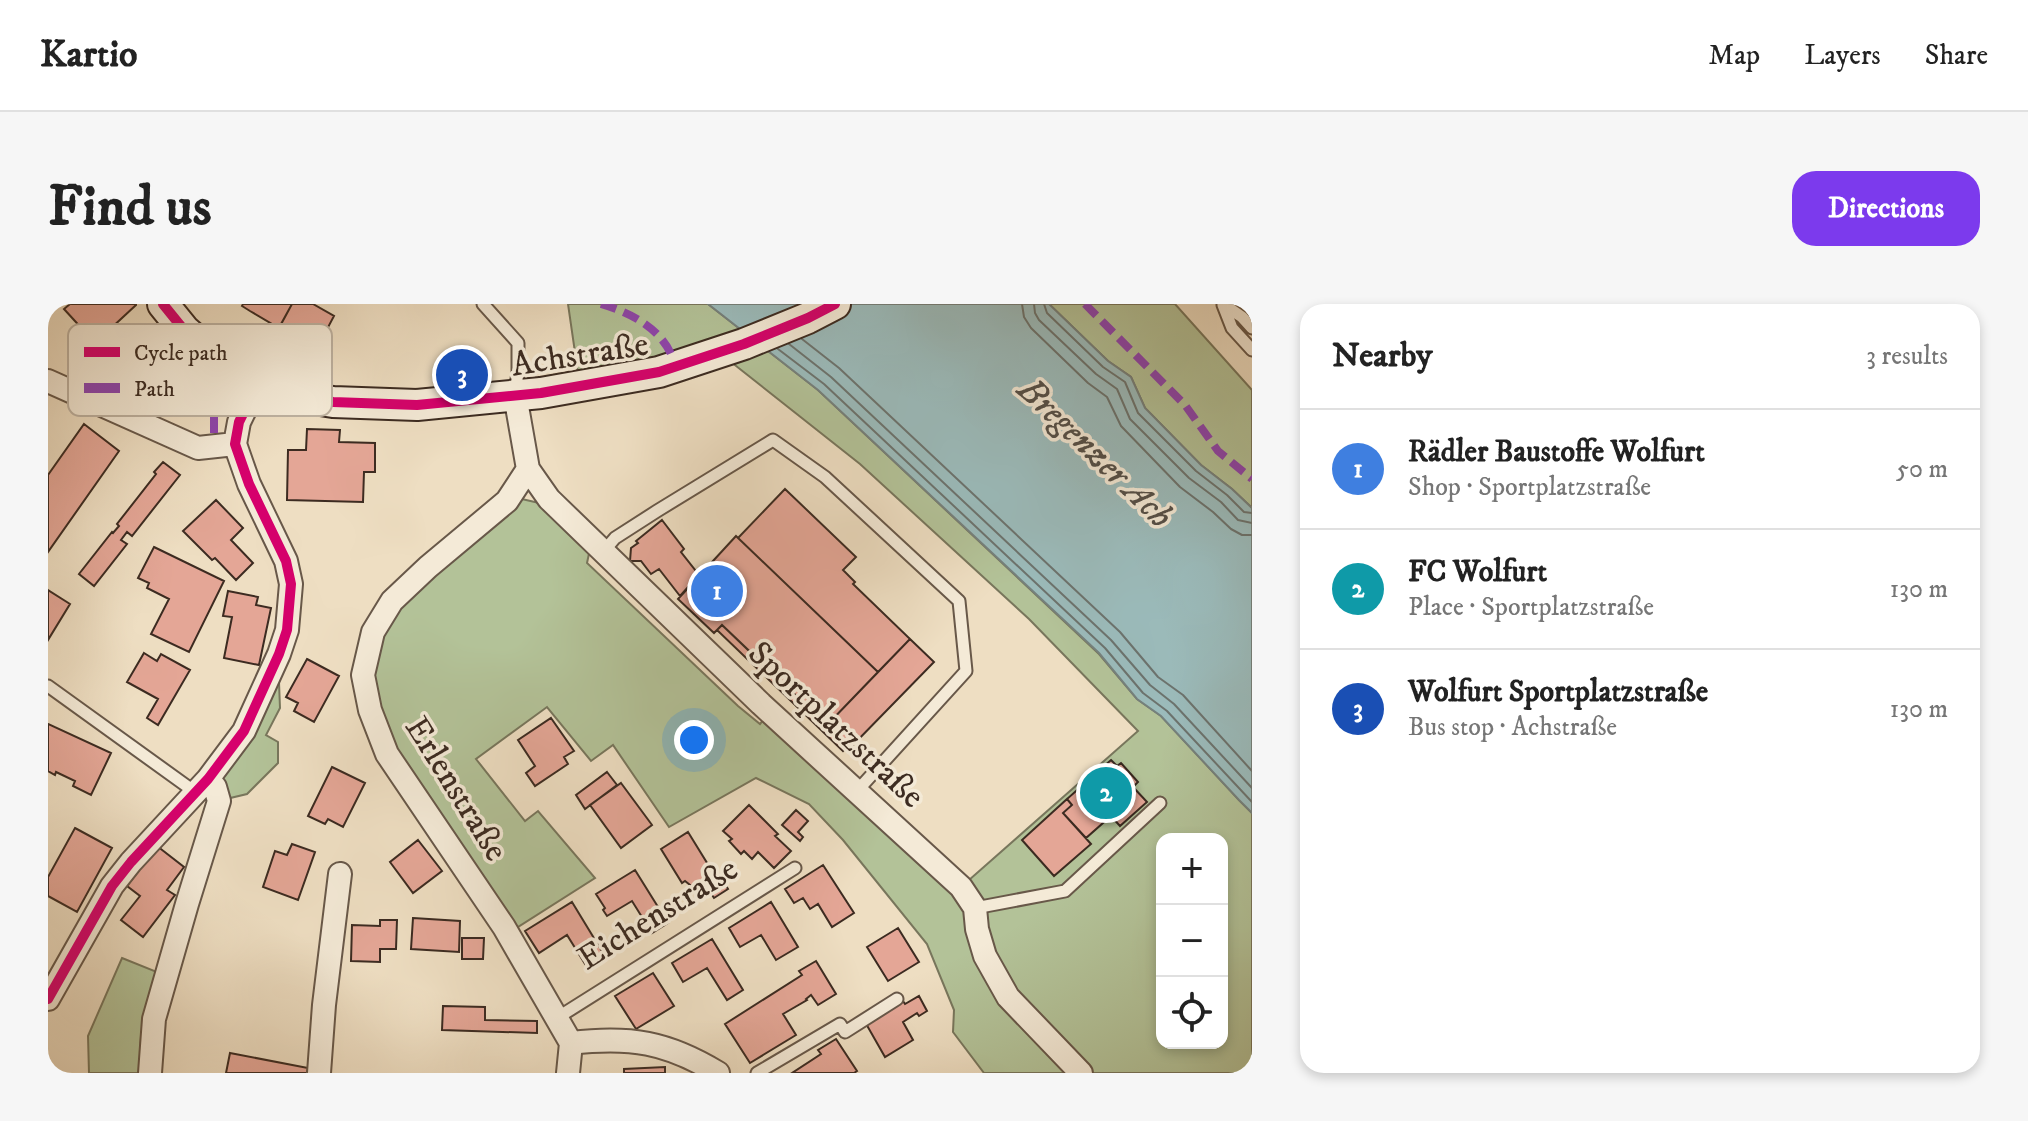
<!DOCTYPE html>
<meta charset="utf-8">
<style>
body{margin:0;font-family:"IM FELL DW Pica",serif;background:#f6f6f6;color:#222}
.controls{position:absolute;right:24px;bottom:24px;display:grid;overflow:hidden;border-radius:16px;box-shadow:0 4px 12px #0003}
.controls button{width:72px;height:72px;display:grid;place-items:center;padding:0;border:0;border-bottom:2px solid #e0e0e0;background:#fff;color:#222;font:40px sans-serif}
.you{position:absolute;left:646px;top:436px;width:28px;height:28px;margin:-20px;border:6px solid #fff;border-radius:50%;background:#1a73e8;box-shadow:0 0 0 12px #1a73e833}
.badge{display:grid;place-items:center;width:52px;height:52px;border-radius:50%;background:#7c3aed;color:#fff;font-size:26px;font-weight:700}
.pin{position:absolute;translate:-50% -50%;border:4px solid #fff;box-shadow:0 2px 8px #0006}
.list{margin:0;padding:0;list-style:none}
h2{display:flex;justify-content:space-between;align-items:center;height:104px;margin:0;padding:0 32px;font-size:34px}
h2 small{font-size:26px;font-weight:400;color:#767676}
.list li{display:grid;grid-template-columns:52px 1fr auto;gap:24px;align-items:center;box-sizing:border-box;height:120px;padding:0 32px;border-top:2px solid #e0e0e0}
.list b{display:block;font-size:30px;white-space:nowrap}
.list p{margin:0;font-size:26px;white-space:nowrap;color:#767676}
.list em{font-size:26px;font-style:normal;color:#767676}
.icon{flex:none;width:44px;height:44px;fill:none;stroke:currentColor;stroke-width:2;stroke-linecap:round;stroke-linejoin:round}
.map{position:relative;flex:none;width:1204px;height:769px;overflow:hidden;border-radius:24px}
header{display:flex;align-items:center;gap:48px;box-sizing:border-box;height:112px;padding:0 40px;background:#fff;border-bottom:2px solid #e0e0e0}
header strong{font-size:38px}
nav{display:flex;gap:44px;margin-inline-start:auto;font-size:28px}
.intro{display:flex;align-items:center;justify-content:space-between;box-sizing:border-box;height:192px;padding:0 48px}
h1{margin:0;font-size:56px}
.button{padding:20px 36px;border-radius:24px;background:#7c3aed;color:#fff;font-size:28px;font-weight:700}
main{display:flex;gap:48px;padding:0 48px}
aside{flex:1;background:#fff;border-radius:24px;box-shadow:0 4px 12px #0003}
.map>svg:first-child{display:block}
.green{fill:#b3c298;stroke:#78765c;stroke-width:2;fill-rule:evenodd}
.water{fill:#9bbbbb;stroke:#75817d;stroke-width:2}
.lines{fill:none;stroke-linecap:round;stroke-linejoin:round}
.shore{stroke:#6c736e;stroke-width:2}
.building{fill:#e4a696;stroke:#3c2b21;stroke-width:2}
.lane-casing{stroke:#685849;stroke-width:15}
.street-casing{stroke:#685849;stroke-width:26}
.secondary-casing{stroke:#3c2b21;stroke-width:34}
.lane{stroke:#f4ead7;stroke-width:11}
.street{stroke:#f4ead7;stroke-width:22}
.secondary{stroke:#f4ead7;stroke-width:30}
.quiet{stroke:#8e44ad;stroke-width:8;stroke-dasharray:16 8;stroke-linecap:butt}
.cycleway-casing{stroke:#f4ead7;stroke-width:15}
.cycleway{stroke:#d6006c;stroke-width:10}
.labels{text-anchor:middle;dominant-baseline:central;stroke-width:7;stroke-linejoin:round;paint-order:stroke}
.street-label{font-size:34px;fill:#3c2b21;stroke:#f4ead7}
.water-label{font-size:36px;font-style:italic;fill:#544f48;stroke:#f4ead7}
.key{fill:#f4ead7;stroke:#bdb1a0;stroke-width:2}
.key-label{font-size:22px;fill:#3c2b21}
</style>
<header>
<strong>Kartio</strong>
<nav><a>Map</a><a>Layers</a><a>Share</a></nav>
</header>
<div class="intro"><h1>Find us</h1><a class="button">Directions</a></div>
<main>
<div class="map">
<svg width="1204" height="769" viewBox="0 0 1204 769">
<rect width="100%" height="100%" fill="#eedec2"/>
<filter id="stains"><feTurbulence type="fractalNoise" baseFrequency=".0025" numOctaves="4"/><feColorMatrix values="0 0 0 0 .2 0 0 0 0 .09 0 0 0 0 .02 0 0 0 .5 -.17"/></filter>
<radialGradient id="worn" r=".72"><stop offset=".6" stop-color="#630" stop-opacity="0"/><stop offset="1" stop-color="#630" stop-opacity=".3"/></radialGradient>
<path class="green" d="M520,0H660L770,86L1051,350L1089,395L1113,412L1191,496L1204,509V769H936L905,728L906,706L879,640L795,536L761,500L708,474L621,523L565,441L543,457L499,403L428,455L477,517L490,507L547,574L462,628L323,405L327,328L461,192L491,199L542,245L539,259L690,402L712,420L721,409L912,584L1090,427L981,315L812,160L678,54L531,76ZM1114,535H1174V739H1114Z
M1001,0H1127L1204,86V204L1184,185L1153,161L1097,104L1083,73L1060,57Z
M231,378L232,404L218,431L230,438V459L199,490L178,495L171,477L217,405Z
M74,654L109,668L93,732L91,769H41L40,732Z"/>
<path class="water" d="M660,0H1001L1060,57L1083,73L1097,104L1153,161L1184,185L1204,204V509L1191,496L1113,412L1089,395L1051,349L770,86Z"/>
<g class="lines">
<path class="shore" d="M974,0L976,13L983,24L1040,79L1059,93L1073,122L1132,183L1165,208L1183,225L1194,231H1204
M986,0L987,9L991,16L1048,70L1069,85L1082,115L1141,174L1173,198L1190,216L1204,219
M996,0L999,9L1055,63L1077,78L1090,109L1148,167L1179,191L1196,208L1204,209
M754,35L791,64L1072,328L1110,373L1135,391L1204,467
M741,40L783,73L1063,336L1102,381L1126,400L1204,484
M730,45L776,80L1057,344L1095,389L1119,407L1204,498"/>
</g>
<path class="building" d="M22,0H88V1L47,39L16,5Z
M195,0H244L231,24L202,7L194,2Z
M244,0H265L286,12L266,50L228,29Z
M36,120L71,147L0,248V171Z
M259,125L292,126L291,138L327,139V168H316L315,198L239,196L240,146H258Z
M115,158L132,171L84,232L79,228L73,236L79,240L46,282L31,270L64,228L65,229L71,222L69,220L108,170L106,168Z
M737,185L808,253L795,266L807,278L805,280L862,335L830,368L690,234Z
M168,196L195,224L183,236L205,259L188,276L167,254L164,256L135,227Z
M614,216L636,245L633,248L651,271L632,292L611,265L603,270L593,257H582L583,244L590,239L588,237Z
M688,232L830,368L779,421L674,321L666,329L630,295Z
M106,243L176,277L141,348L103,330L121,295L99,284L101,279L90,274Z
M0,286L22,300L0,336Z
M180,287L210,293L208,301L223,304L211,361L176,354L184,313L175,312Z
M674,321L800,442L795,447L669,326Z
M862,335L886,358L802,444L779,421Z
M96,349L109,357L113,350L142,366L110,421L99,414L110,395L79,378Z
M259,355L291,372L266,418L246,407L250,399L238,393Z
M503,414L526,447L516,453L520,460L487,482L478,469L487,462L470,436Z
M0,420L63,449L43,491L25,482L27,477L8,468L7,471L0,467Z
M1063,456L1069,462L1073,459L1090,478L1085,483L1099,498L1072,522L1063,512L1038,534L1015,509L1024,501L1019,495Z
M284,463L317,479L295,523L280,515L277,520L260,512Z
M559,468L569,481L537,505L528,491Z
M573,479L604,521L573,544L542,501Z
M1019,495L1024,501L1015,509L1043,540L1006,572L974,536Z
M701,501L730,530L727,532L743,547L726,564L710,548L704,555L696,547L693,550L681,537L684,535L675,527Z
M748,506L760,517L750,528L755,533L752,537L734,521Z
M27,524L64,544L29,608L0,592V573Z
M640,528L661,562L664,560L680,585L666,594L662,588L656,592L637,577L634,579L613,545Z
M370,536L394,567L365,589L342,558Z
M244,540L267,548L250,596L215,583L227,547L239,551Z
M109,542L136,563L119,586L127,591L95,633L73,616L92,592L79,582Z
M775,561L806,609L784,623L770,600L762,605L755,594L746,599L737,585Z
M587,566L620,619L604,629L584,597L559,612L555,606L557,604L548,590Z
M524,598L555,649L537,660L519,631L491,649L477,627Z
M723,598L750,643L728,656L713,631L692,643L681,624Z
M365,614L412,617L411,648L363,645Z
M332,616H349L348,645H332V658L303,657L304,621L332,622Z
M850,624L871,658L840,677L819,643Z
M414,634H436L435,655H414Z
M664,635L695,686L679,696L659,664L635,678L624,659Z
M768,657L788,690L770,701L763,691L758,695L759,696L735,710L748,731L702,759L677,720L754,671L751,667Z
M605,669L626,702L588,725L567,692Z
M871,692L879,707L871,712L869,709L855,718L865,736L837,753L817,718L855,697L857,700Z
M395,702L437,703V716L489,717V729L394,726Z
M788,735L809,767L806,769H744L773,750L770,746Z
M182,749L260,764L259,769H178Z
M617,763V769H576V765Z"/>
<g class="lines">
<defs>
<path id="lane" d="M435,0L470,39V68L467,90
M1175,0L1194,13L1204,24
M1175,1L1184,24L1204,46
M556,247L567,234L609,207L725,136L777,173L911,297L918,367L809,487
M0,382L147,488
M927,604L1017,587L1112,499
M509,714L747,564
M709,769L792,720L797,728L849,695"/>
<path id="street" d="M0,77L150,144L187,140
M467,91L480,165L501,195L713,400L913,583L927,604L929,625L937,652L960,693L1033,769
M480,165L459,197L380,263L344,297L325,328L315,371L322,406L339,450L456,623L523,739
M0,695L64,582L83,558L160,475L196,427L231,350L239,326L243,280L238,257L201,180L187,140L191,118L210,79
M523,739C582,732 619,738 670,769
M102,769L106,715L139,600L171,497L167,483L160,475
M271,769L276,701L292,570
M520,769L523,739"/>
<path id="secondary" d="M115,0L136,26L173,58L210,79L241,91L285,98L369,101L493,89L611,68L696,40L760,14L787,0"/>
</defs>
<use href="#lane" class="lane-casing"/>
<use href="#street" class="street-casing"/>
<use href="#secondary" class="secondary-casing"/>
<use href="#lane" class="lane"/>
<use href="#street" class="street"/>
<use href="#secondary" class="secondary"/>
<path class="quiet" d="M553,0C580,8 610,22 623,50
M1037,0L1137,101L1170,147L1204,175
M166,129V92"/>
<defs>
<path id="cycleway" d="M115,0L136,26L173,58L210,79L241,91L285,98L369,101L493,89L611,68L696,40L760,14L787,0
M0,695L64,582L83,558L160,475L196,427L231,350L239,326L243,280L238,257L201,180L187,140L191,118L210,79"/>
</defs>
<use href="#cycleway" class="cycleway-casing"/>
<use href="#cycleway" class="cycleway"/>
</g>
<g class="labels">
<g class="street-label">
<text transform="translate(532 51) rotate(-9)">Achstraße</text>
<text transform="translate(788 421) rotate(43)">Sportplatzstraße</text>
<text transform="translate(408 485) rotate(58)">Erlenstraße</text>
<text transform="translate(610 610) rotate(-32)">Eichenstraße</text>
</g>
<g class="water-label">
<text transform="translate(1047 149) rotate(44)">Bregenzer Ach</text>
</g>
</g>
<rect x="20" y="20" width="264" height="92" rx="12" class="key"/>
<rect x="36" y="43" width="36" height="10" fill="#d6006c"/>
<rect x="36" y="79" width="36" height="10" fill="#8e44ad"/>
<g class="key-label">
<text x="86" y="56">Cycle path</text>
<text x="86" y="92">Path</text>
</g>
<rect width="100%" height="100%" filter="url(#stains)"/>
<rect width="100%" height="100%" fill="url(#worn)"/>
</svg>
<div class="controls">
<button>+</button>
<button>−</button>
<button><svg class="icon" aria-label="locate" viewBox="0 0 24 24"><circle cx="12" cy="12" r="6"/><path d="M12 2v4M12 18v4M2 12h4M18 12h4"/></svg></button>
</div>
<div class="you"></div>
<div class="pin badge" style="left:669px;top:287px;background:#3f7fe0">1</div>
<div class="pin badge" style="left:1058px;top:489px;background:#0f9aa8">2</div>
<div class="pin badge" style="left:414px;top:71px;background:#1a4fb4">3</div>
</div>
<aside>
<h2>Nearby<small>3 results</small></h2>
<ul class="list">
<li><span class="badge" style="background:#3f7fe0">1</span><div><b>Rädler Baustoffe Wolfurt</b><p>Shop · Sportplatzstraße</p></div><em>50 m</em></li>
<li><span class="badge" style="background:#0f9aa8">2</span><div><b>FC Wolfurt</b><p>Place · Sportplatzstraße</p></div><em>130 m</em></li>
<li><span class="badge" style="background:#1a4fb4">3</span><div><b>Wolfurt Sportplatzstraße</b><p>Bus stop · Achstraße</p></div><em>130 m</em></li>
</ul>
</aside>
</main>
